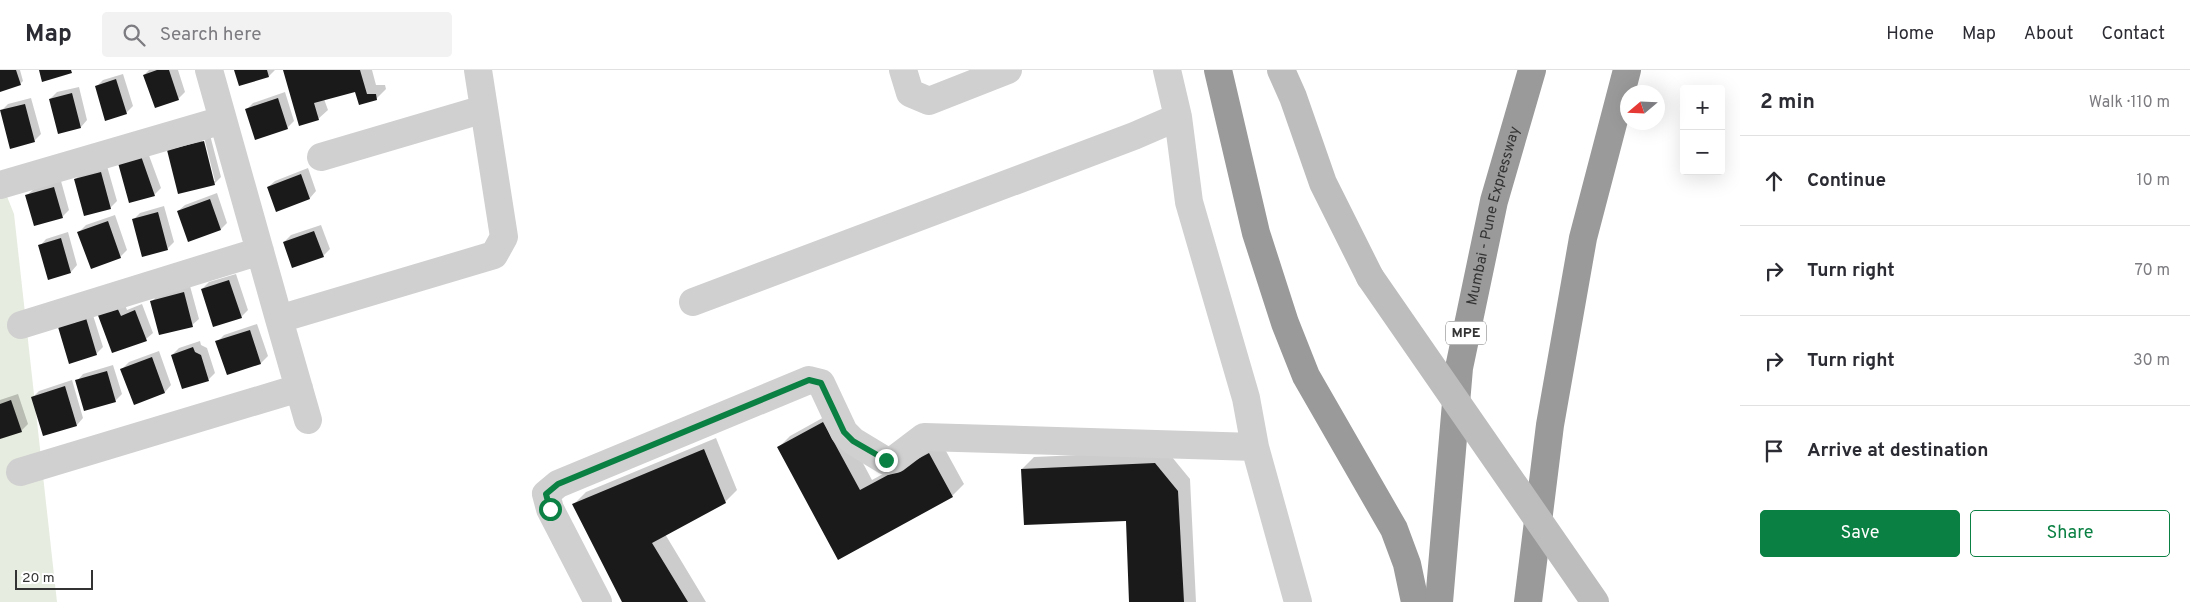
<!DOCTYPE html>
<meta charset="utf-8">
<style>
body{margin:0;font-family:Overpass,sans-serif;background:#f2f2f3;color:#2b2b33}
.controls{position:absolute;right:15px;top:15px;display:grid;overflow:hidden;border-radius:5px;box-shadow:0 5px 20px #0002}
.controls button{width:45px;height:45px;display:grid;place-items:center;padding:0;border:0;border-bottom:1px solid #e1e1e2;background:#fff;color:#2b2b33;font:25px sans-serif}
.compass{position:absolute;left:1620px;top:15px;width:45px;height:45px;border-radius:50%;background:#fff;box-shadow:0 5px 20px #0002;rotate:251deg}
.scale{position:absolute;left:15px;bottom:12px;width:78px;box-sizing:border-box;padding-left:5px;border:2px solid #333;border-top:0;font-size:14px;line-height:18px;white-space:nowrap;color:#333;-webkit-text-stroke:4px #fff;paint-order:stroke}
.stop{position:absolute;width:15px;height:15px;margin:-11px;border:4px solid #0b8043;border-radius:50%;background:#fff}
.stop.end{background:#0b8043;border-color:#fff;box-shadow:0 1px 5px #0008}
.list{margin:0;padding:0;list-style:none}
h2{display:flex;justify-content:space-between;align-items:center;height:65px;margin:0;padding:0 20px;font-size:21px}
h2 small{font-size:16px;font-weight:400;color:#7c7c81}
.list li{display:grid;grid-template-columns:32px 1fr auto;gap:15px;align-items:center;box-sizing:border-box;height:90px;padding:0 20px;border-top:1px solid #e1e1e2}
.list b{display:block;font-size:19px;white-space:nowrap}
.list em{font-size:16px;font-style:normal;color:#7c7c81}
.actions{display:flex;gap:10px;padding:15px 20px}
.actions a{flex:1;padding:11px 0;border:1px solid #0b8043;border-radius:5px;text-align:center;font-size:18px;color:#0b8043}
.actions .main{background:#0b8043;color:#fff}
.icon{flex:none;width:28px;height:28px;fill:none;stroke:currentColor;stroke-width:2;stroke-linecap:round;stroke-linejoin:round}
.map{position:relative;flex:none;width:1740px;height:532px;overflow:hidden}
header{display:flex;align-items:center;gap:30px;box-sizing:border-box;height:70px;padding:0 25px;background:#fff;border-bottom:1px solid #e1e1e2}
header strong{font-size:24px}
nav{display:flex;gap:28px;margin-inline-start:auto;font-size:18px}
.search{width:350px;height:45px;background:#f2f2f3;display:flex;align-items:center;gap:12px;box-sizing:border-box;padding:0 18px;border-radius:5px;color:#7c7c81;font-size:19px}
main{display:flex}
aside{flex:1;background:#fff}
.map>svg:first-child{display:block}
.green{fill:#e6ecdf}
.shadow{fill:#0003}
.building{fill:#1a1a1a}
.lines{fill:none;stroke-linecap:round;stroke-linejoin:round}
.minor{stroke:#d0d0d0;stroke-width:28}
.secondary{stroke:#bdbdbd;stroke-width:28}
.motorway{stroke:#9a9a9a;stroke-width:28}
.secondary-bridge{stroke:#bdbdbd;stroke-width:28}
.route{stroke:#0b8043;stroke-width:6}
.labels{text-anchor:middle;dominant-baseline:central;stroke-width:5;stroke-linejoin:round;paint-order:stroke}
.shield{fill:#fff;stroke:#707070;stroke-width:1}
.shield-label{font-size:14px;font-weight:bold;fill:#333}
.street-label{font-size:15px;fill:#333;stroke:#fff}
</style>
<header>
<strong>Map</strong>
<div class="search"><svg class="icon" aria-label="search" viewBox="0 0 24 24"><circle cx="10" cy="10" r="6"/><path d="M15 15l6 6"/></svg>Search here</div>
<nav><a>Home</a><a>Map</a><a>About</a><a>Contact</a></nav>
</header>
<main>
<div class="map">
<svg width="1740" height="532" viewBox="0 0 1740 532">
<rect width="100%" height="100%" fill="#fff"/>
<path class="green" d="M0,109L14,144L57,532H0Z"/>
<path class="shadow" d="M0,0H20L23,11L20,14L0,21Z
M149,0H178L185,22L178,29L144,5Z
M235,0H275L269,6Z
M284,0H372L376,15H385L386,19L376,29L356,20L324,29L328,40L318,49Z
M123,4L133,36L126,43L96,17L103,10Z
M79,17L87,50L81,57L50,29L57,22Z
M285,22L294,51L287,58L246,40L253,33Z
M31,28L41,64L34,71L2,40L8,34Z
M210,65L221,107L214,114L175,74L201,67L212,111H215L204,67Z
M147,80L161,118L154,125L119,93Z
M107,96L117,131L110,138L75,109L82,103Z
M308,98L316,121L310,128L277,140L268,117L275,111Z
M61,111L69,140L62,147L27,125L34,119Z
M217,123L227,153L221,159L178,141L185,135Z
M164,136L174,172L167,179L133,150L140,143Z
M115,145L127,180L120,187L79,162L86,155Z
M321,155L330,179L323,186L284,172L291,165Z
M68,162L77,195L71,202L40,176L46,169Z
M236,204L248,240L241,247L202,219L209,212Z
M190,216L199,249L192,255L151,232L158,225Z
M122,227L127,240L142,234L153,263L146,269L98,241Z
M92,242L103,277L96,284L66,250Z
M257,254L268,286L261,293L227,304L217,272L224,265Z
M200,271L201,275L207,278L215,303L209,309L183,318L172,285L179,278Z
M159,281L171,315L165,322L134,333L122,299L129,292Z
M113,295L122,324L115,331L77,311L83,304Z
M72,310L83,348L77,355L32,328L39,321Z
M18,324L28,354L21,361L0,368V330Z
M835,341L872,410L941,372L964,414L952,426L839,489L778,378L790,366Z
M716,368L737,420L725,432L665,464L706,532H623L574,434L586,422Z
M1167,381L1190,409L1196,532H1131L1127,450L1022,399L1034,387Z"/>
<path class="building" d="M0,0H16L21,15L0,22Z
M39,0H71L72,3L42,12Z
M157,0H169L179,30L155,38L143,5Z
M234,0H267L269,7L239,16Z
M283,0H360L367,24H376L377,30L359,35L355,22L314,33L319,50L299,56Z
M116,9L127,44L105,51L95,16Z
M72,23L81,58L58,64L49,29Z
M278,28L288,59L255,70L245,39Z
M25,34L35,72L10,79L0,40Z
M204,71L215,115L178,124L167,80Z
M141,86L155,126L129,133L118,93Z
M101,102L111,139L84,146L74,109Z
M301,104L310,129L276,142L267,117Z
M54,117L63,148L34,156L25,125Z
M210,129L221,160L188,172L177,141Z
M158,142L168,180L142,187L132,149Z
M108,151L121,188L91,199L77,162Z
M314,161L324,187L292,198L283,172Z
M61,168L71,203L48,210L38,175Z
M229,210L242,248L213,257L201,219Z
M184,222L193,257L159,265L150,231Z
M115,233L121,246L135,240L147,271L112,283L96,240Z
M86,248L97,285L69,294L58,257Z
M250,260L261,294L227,305L215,271Z
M193,277L195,282L201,285L209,311L182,319L171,285Z
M152,287L165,323L134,335L120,299Z
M107,301L116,332L84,341L75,310Z
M65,316L77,356L43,366L31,327Z
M11,330L22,362L0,369V334Z
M823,352L860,420L929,383L953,427L838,490L777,377Z
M704,379L726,433L652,473L688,532H622L572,434Z
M1155,393L1178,421L1184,532H1129L1126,451L1024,455L1021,399Z"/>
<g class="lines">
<path class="minor" d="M209,0L279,249L494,185L504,167L478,0
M903,0L910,23L929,31L1008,0
M1178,47L1189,132L1246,328L1255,377L1298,532
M321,87L484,39
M0,115L223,50
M693,232L1134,66L1178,47L1167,0
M279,249L308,350
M21,255L260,181
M20,402L299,318
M598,532L550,439L546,424L558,414L809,310L821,313L844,362L853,371L886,391L895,389L924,367L1255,377"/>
<path class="secondary" d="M1281,0L1293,27L1323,113L1370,207"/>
<g class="motorway">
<path d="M1218,0L1256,163L1285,253L1306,306L1394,459L1407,494L1415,532"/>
<path id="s1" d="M1439,532L1459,298L1494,131L1532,0"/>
<path d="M1528,532L1550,355L1583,168L1627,0"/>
</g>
<path class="secondary-bridge" d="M1370,207L1595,532"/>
</g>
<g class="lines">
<path class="route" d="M550,439L546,424L558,414L809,310L821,313L844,362L853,371L886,390"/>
</g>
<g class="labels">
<rect class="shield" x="1446" y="251.5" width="40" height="23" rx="4"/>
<g class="shield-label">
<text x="1466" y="263">MPE</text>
</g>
<g class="street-label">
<text stroke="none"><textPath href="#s1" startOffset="391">Mumbai - Pune Expressway</textPath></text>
</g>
</g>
</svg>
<div class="controls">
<button>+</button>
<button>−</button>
</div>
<svg class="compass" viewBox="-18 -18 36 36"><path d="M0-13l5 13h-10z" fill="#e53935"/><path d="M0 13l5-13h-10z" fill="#7c7c81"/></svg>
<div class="scale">20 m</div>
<div class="stop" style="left:550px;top:439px"></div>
<div class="stop end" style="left:886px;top:390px"></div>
</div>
<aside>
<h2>2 min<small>Walk · 110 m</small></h2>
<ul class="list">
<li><svg class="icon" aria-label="ahead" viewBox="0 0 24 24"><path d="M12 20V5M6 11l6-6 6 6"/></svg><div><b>Continue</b></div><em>10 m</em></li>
<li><svg class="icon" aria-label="right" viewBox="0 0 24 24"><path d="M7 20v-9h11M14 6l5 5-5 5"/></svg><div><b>Turn right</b></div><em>70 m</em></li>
<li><svg class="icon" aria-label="right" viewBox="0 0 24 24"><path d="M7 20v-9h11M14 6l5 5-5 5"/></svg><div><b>Turn right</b></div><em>30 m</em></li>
<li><svg class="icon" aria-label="arrive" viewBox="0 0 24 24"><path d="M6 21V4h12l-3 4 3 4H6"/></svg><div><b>Arrive at destination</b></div></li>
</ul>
<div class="actions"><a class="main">Save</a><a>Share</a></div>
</aside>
</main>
